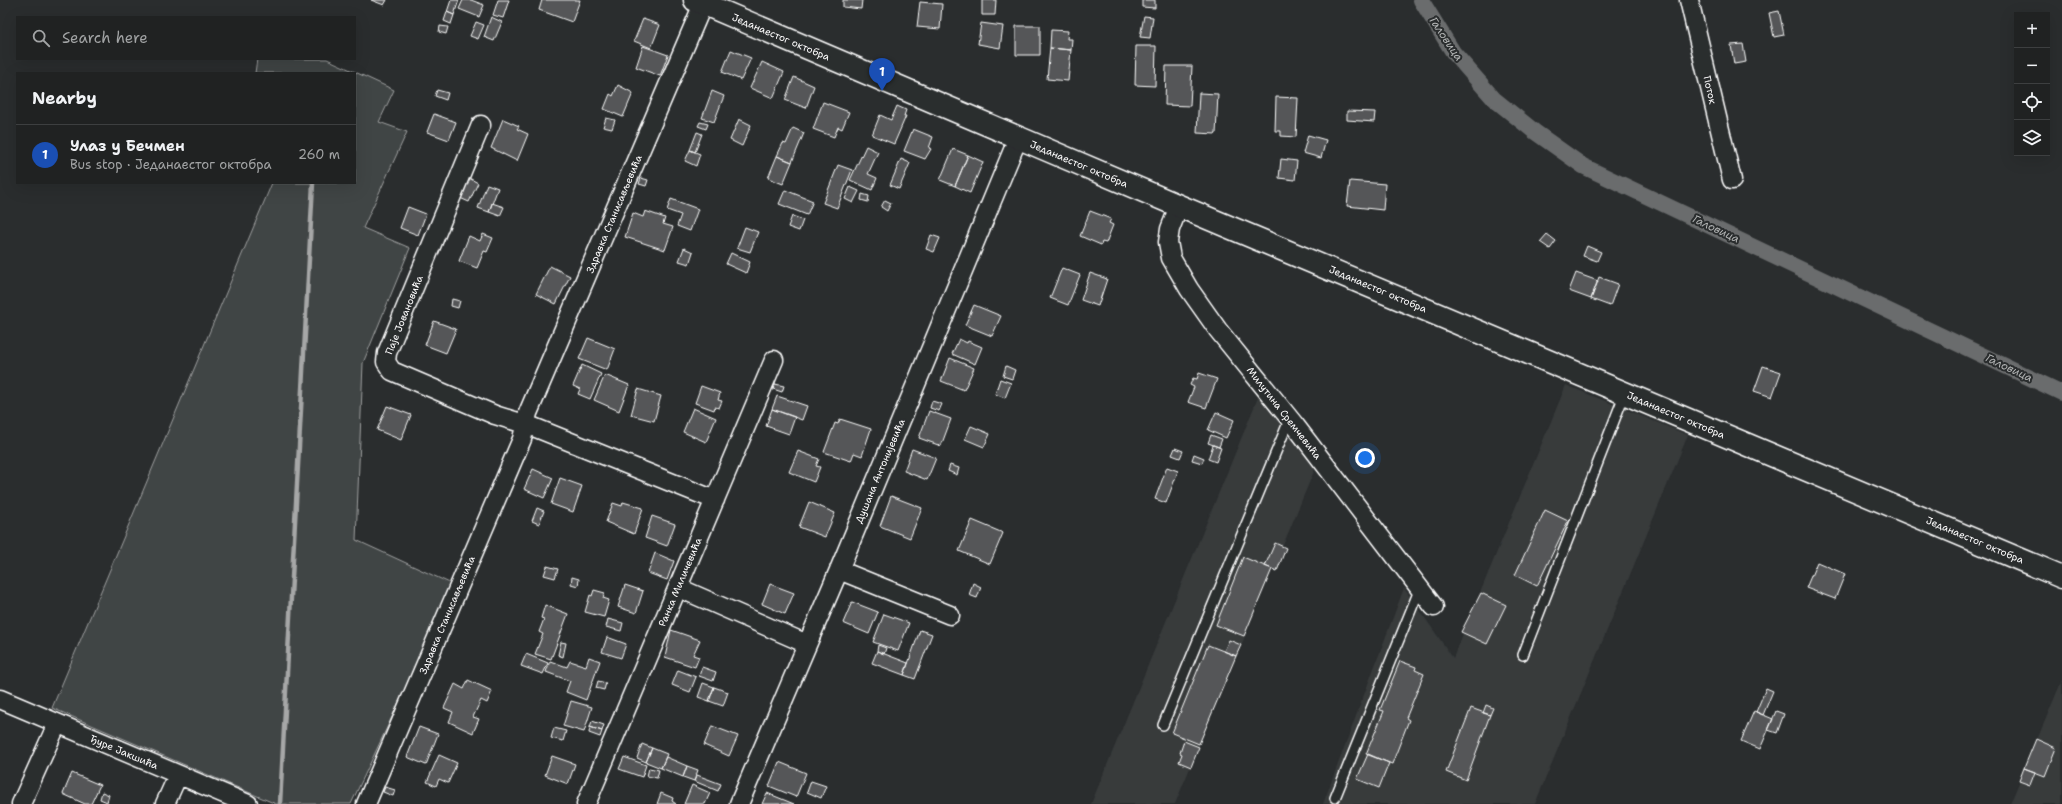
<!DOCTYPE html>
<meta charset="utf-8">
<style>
body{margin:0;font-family:"Shantell Sans",sans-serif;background:#282a2a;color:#f1f3f6}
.controls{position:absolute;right:12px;top:12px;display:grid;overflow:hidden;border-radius:0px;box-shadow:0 4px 16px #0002}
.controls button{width:36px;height:36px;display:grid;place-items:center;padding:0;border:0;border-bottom:1px solid #3d3f40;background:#202222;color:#f1f3f6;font:20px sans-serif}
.you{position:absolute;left:1365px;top:458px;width:14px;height:14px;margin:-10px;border:3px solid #fff;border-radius:50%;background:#1a73e8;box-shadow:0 0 0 6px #1a73e833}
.badge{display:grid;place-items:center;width:26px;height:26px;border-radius:50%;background:#ea580c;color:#fff;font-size:13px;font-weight:700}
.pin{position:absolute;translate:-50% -33px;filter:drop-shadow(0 1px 2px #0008)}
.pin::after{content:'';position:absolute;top:21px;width:14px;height:12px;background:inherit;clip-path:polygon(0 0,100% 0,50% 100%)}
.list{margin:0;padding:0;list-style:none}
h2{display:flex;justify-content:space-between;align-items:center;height:52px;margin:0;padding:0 16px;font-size:17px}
h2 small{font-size:13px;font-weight:400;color:#a2a4a5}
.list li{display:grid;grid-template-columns:26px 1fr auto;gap:12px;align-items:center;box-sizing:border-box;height:60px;padding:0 16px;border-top:1px solid #3d3f40}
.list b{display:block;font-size:15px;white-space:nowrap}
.list p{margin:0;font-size:13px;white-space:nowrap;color:#a2a4a5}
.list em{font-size:13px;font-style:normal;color:#a2a4a5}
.icon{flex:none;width:22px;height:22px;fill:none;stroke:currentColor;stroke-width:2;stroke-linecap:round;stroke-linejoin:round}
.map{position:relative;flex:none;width:2062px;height:804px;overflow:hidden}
.search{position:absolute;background:#202222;box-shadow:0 4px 16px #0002;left:16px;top:16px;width:340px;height:44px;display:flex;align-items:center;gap:10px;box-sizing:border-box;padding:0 14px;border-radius:0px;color:#a2a4a5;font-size:15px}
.panel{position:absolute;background:#202222;box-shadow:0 4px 16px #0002;left:16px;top:72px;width:340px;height:112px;border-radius:0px}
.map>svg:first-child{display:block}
.built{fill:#373a3b}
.green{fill:#414445;stroke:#a0a2a2}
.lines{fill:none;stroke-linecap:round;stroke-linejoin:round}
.stream{stroke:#a6a7a7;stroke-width:4.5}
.canal{stroke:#6a6c6d;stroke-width:16}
.building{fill:#555758;stroke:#fff}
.service-casing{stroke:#fff;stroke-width:12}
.minor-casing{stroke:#fff;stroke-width:21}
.secondary-casing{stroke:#fff;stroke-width:25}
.service{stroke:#2a2d2e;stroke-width:9}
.minor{stroke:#2a2d2e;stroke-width:18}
.secondary{stroke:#2a2d2e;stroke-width:22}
.labels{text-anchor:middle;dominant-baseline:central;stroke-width:4;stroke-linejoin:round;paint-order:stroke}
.street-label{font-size:10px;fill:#fff;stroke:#2a2d2e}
.water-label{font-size:11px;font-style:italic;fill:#b4b6b6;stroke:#2a2d2e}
</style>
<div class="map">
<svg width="2062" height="804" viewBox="0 0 2062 804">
<rect width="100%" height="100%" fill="#2a2d2e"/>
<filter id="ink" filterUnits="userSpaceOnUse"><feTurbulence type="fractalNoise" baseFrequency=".025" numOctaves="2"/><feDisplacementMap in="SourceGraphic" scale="8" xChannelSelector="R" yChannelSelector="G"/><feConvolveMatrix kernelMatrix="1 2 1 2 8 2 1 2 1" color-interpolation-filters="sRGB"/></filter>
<g filter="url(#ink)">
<path class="built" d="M1566,385L1688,435L1535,804H1323L1404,588L1453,658Z
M1259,395L1317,464L1175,804H1091Z
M2062,680V804H2010Z"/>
<path class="green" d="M257,59H327L394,90L379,122L407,132L363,228L410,248L363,363L356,540L454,585L351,804H276L52,708L272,183H355V73H255Z"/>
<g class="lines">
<path class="stream" d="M280,804L313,183"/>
<path class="canal" d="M1421,0L1453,52L1494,99L1535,132L1583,166L2062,393"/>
</g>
<path class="building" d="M371,0H387L384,5Z
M451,0H459L454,15L447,12Z
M463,0H471L484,5L479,17L459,9Z
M498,0H509L503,18L493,15Z
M542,0H580L572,22L539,10Z
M843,0H862L861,9L843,7Z
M982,0H996L995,15H982Z
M1142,0H1155V8L1142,7Z
M920,2L942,4L940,29L917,27Z
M1779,11L1784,35L1774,37L1769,13Z
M447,12L454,15L451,24L444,21Z
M1144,16L1153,17L1150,38L1140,37Z
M491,17L502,22L494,41L484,37Z
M643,19L660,25L651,48L634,41Z
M476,22L484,25L478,39L470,36Z
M981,23L1003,26L1000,48L978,44Z
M440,26L448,27L446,34L439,32Z
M1016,26H1040V55H1016Z
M1051,30L1068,31L1067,39H1072L1071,50L1050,48Z
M1743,44L1746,62L1734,64L1731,45Z
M643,46L668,55L660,76L636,67Z
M1136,46H1156L1155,86L1135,85Z
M1050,48L1071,50L1068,81L1047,79Z
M731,50L751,58L741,80L722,72Z
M762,62L784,72L773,98L750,88Z
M1166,66H1192L1190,106L1165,105Z
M794,77L814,86L806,108L785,100Z
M618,85L633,93L623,117L604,109L610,94L613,96Z
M437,90L448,93L446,100L435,96Z
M712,91L724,96L714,122L702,118Z
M1199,93L1218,94L1216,134L1197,133Z
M1276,97L1298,98L1296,137L1281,136V131H1275Z
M823,102L849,112L842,129L838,127L834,137L813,129Z
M897,106L906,110L904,116H906L894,144L872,135L880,115L891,120Z
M1347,111L1375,112L1374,122L1347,120Z
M434,114L456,122L449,140L427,132Z
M606,118L615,120L612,129L603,127Z
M503,119L519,126L517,129L528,134L517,161L491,148Z
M739,119L751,125L742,146L730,140Z
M700,122L708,124L706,129L698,126Z
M793,128L804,133L792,162L777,156L783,143L786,144Z
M913,129L933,137L929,148L931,149L925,159L904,151Z
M697,132L702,134L695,152L690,150Z
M1308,135L1326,140L1321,158L1303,153Z
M866,146L878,152L868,174L877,178L872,190L850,180Z
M953,149L968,155L955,186L940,180Z
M690,150L700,154L696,166L685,161Z
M968,155L983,162L970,193L955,186Z
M777,156L792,162L783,184L768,178Z
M901,159L910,163L899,189L890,185Z
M1281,159L1297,161L1295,180L1279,178Z
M838,165L852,170L837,208L823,203Z
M469,178L478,183L469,202L460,198Z
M641,178L648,180L646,186L639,184Z
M1350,181L1385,184L1383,210L1347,206Z
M487,184L498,188L489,212L478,208Z
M850,187L859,191L853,203L845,199Z
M785,190L813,201L807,215L779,204Z
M862,194L869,196L868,202L861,200Z
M671,199L698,209L690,231L677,226L681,215L667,210Z
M885,200L891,203L887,211L881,207Z
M492,203L504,207L500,216L489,212Z
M408,207L426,214L418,235L400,228Z
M645,211L665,218L663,224L673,227L665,250L625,237L633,213L643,217Z
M1090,211L1111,219L1109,223L1113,225L1106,243L1102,242L1101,245L1080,236Z
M792,216L803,220L799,231L788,227Z
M745,227L758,232L750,252L737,248Z
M483,234L493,238L487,252L484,251L477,268L459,261L469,236L480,241Z
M1547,234L1556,241L1550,249L1540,242Z
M931,235L940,238L934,252L926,249Z
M1587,246L1601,252L1597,261L1583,256Z
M684,248L693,252L689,264L679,261Z
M731,253L750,262L746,273L726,264Z
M550,266L570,276L556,304L536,294Z
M1062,268L1080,275L1068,305L1050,298Z
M1090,273L1107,279L1098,306L1081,300Z
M1576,273L1598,281L1591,299L1569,291Z
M1599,277L1618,284L1610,306L1591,299Z
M452,299L460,301L458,308L451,306Z
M974,305L1001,316L992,336L965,325Z
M434,321L456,329L446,353L425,345Z
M588,338L615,349L607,370L579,359Z
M959,339L967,343L968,341L982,347L975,364L952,354Z
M950,358L974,368L964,390L941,381Z
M582,365L601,374L590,399L578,394L580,389L573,386Z
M1006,366L1015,370L1012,379L1003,376Z
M1763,366L1781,372L1772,397L1754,391Z
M1199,373L1217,379L1206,408L1188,402L1194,387L1190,385L1193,378L1197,379Z
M605,375L629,385L619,411L594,400Z
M1000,379L1011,383L1005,398L995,394Z
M775,384L784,386L782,392L773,389Z
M701,386L720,393L718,400L722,401L719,408L715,407L714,410L695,403Z
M638,389L661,396L654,421L631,415Z
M777,396L807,406L802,420L772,409Z
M932,401L942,404L939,411L930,408Z
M387,406L411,415L401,440L377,430Z
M693,408L716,418L706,442L683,432Z
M772,409L795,417L789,434L766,426Z
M929,411L951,419L941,446L919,438Z
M1216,412L1234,420L1226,438L1208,430Z
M840,419L871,429L862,456L854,453L851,461L824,452L835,423L838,424Z
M971,426L990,434L984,447L965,439Z
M1211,435L1222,439L1219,447L1208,443Z
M1213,445L1221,448L1216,462L1208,459Z
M1175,448L1183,451L1180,458L1172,455Z
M912,449L936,458L927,480L904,471Z
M798,451L819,459L816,466L820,467L814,482L789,472Z
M1194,454L1204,458L1202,463L1192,460Z
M950,465L959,468L957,475L948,471Z
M1167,467L1178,471L1166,503L1155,499Z
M533,469L553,478L544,498L524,489Z
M560,478L582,486L573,512L551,504Z
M891,496L922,508L910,538L880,526Z
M623,502L643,508L634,534L606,522L613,503L622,506Z
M809,502L835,513L825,537L799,527Z
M537,508L544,511L539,524L532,521Z
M1545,510L1568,521L1537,586L1515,575Z
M652,516L675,524L667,546L645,538Z
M972,520L1003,533L990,564L959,551Z
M1275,543L1286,548L1277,571L1265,566Z
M655,553L674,561L667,580L648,573Z
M1243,557L1272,569L1244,636L1216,625Z
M1817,562L1845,574L1835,599L1806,588Z
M547,566L558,569L555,578L544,575Z
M572,577L579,579L578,586L571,584Z
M973,583L981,587L977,598L969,595Z
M770,584L794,593L785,614L762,604Z
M625,585L643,591L636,613L618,607Z
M594,590L605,593L603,598L609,600L604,617L585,612L590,595L592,596Z
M1481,593L1506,605L1487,644L1461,632Z
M852,602L878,612L869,634L843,623Z
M545,605L568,614L551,659L535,654L543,634L539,632L544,619L541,618Z
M884,614L909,623L898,651L873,642Z
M608,619L623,623L621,631L606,627Z
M671,630L700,640L693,655L699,657L695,667L665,657Z
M920,630L932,634L915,679L904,675Z
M607,637L626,644L621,658L602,652Z
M1229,640L1241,645L1236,656L1224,651Z
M561,642L566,643L563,657L558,655Z
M878,645L886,648L884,654L877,651Z
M1208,645L1236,656L1199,744L1172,733Z
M877,651L908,663L904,675L872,663Z
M526,654L548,663L543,674L521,666Z
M589,657L600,661L586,700L566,692L570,681L546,672L550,661L567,667L570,661L586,666Z
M1400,661L1416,667L1415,670L1424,674L1406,718L1409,720L1392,764L1366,754L1384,711L1380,710Z
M702,667L716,672L713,681L699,676Z
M678,670L696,677L690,692L672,685Z
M468,680L492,691L487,703L481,700L473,717L479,719L473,733L449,722L453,712L444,708L455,684L464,689Z
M598,681L606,683L604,690L596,688Z
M703,683L714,687L709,701L698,697Z
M714,687L728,692L723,706L709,701Z
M1766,688L1773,691L1763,715L1756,712Z
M571,701L592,707L584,732L563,726Z
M1486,705L1493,708L1490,715L1483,713Z
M1471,708L1490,715L1466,780L1446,772Z
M1754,711L1773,719L1760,749L1741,741Z
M1776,711L1784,714L1777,733L1768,730Z
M592,721L604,725L602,731L590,727Z
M712,726L738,736L729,756L704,745Z
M419,727L438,734L426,765L407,757Z
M590,727L602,731L600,737L589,733Z
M554,728L566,731L563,741L551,738Z
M2036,739L2056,748L2045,776L2024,768Z
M1184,741L1199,747L1191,767L1179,762L1182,754L1180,753Z
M642,744L652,748L646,762L637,758Z
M652,748L667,754L661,768L646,762Z
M1368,754L1389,763L1379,788L1357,779Z
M439,755L457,763L448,783L439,779L436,786L427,782Z
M552,756L575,764L568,784L545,775Z
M624,757L646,765L642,777L619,769Z
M666,757L687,766L683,777L661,768Z
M779,762L806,773L796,797L769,786Z
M687,766L698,770L694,781L683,777Z
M649,768L659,770L657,778L647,776Z
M2024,768L2035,772L2030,785L2019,781Z
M72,773L100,785L91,804H85L63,794Z
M697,775L721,784L718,791L694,781Z
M811,781L826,786L821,798L807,792Z
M692,785L710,793L705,804H684Z
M385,787L395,790L393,796L383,792Z
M102,792L109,795L107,802L100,799Z
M661,793L673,798L672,801L676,804H657Z
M767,793L794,804H762Z"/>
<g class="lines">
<defs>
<path id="service" d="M1523,655L1625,393
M1163,725L1290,418
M1335,798L1420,588"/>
<path id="minor" d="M1689,0L1732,180
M481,125L387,353L386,362L392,371L495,415L531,426L715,500
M1179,206L1170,229L1168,242L1171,258L1189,289L1218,330L1294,424L1434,607
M839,570L950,615
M679,588L807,644
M0,699L248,804
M21,804L57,724
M165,804L178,775
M366,804L522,439L528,413L703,4
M586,804L774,360
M739,804L839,570L1018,138"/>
<path id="secondary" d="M695,0L1179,206L2062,577"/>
</defs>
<use href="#service" class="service-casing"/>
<use href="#minor" class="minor-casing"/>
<use href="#secondary" class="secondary-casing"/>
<use href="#service" class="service"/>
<use href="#minor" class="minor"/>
<use href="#secondary" class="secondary"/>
</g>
</g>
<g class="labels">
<g class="street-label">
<text transform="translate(781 37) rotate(23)">Једанаестог октобра</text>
<text transform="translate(1710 90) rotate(77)">Поток</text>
<text transform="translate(1079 164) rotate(23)">Једанаестог октобра</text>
<text transform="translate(614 214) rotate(-67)">Здравка Станисављевића</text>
<text transform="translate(1378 289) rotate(23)">Једанаестог октобра</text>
<text transform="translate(404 315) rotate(-68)">Паје Јовановића</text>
<text transform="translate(1284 413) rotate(52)">Милутина Сремчевића</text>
<text transform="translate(1676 415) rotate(23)">Једанаестог октобра</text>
<text transform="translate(880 471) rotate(-67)">Душана Антонијевића</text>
<text transform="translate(1975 540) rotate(23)">Једанаестог октобра</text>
<text transform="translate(680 582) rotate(-67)">Ранка Миличевића</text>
<text transform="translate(447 615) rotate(-67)">Здравка Станисављевића</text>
<text transform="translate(124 752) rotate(23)">Ђуре Јакшића</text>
</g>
<g class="water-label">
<text transform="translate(1446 39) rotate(56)">Галовица</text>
<text transform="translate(1716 229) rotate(25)">Галовица</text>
<text transform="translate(2009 368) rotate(25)">Галовица</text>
</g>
</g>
</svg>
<div class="controls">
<button>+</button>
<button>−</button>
<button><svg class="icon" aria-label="locate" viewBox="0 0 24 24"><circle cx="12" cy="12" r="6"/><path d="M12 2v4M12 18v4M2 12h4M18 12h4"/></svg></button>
<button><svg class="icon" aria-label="layers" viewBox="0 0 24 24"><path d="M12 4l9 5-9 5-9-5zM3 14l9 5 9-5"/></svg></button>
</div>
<div class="you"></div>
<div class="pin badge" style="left:882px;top:91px;background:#1a4fb4">1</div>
<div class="search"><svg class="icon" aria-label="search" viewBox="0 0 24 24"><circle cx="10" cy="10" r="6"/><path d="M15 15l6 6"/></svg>Search here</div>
<section class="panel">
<h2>Nearby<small></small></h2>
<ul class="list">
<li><span class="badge" style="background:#1a4fb4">1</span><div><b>Улаз у Бечмен</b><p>Bus stop · Једанаестог октобра</p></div><em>260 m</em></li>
</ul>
</section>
</div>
